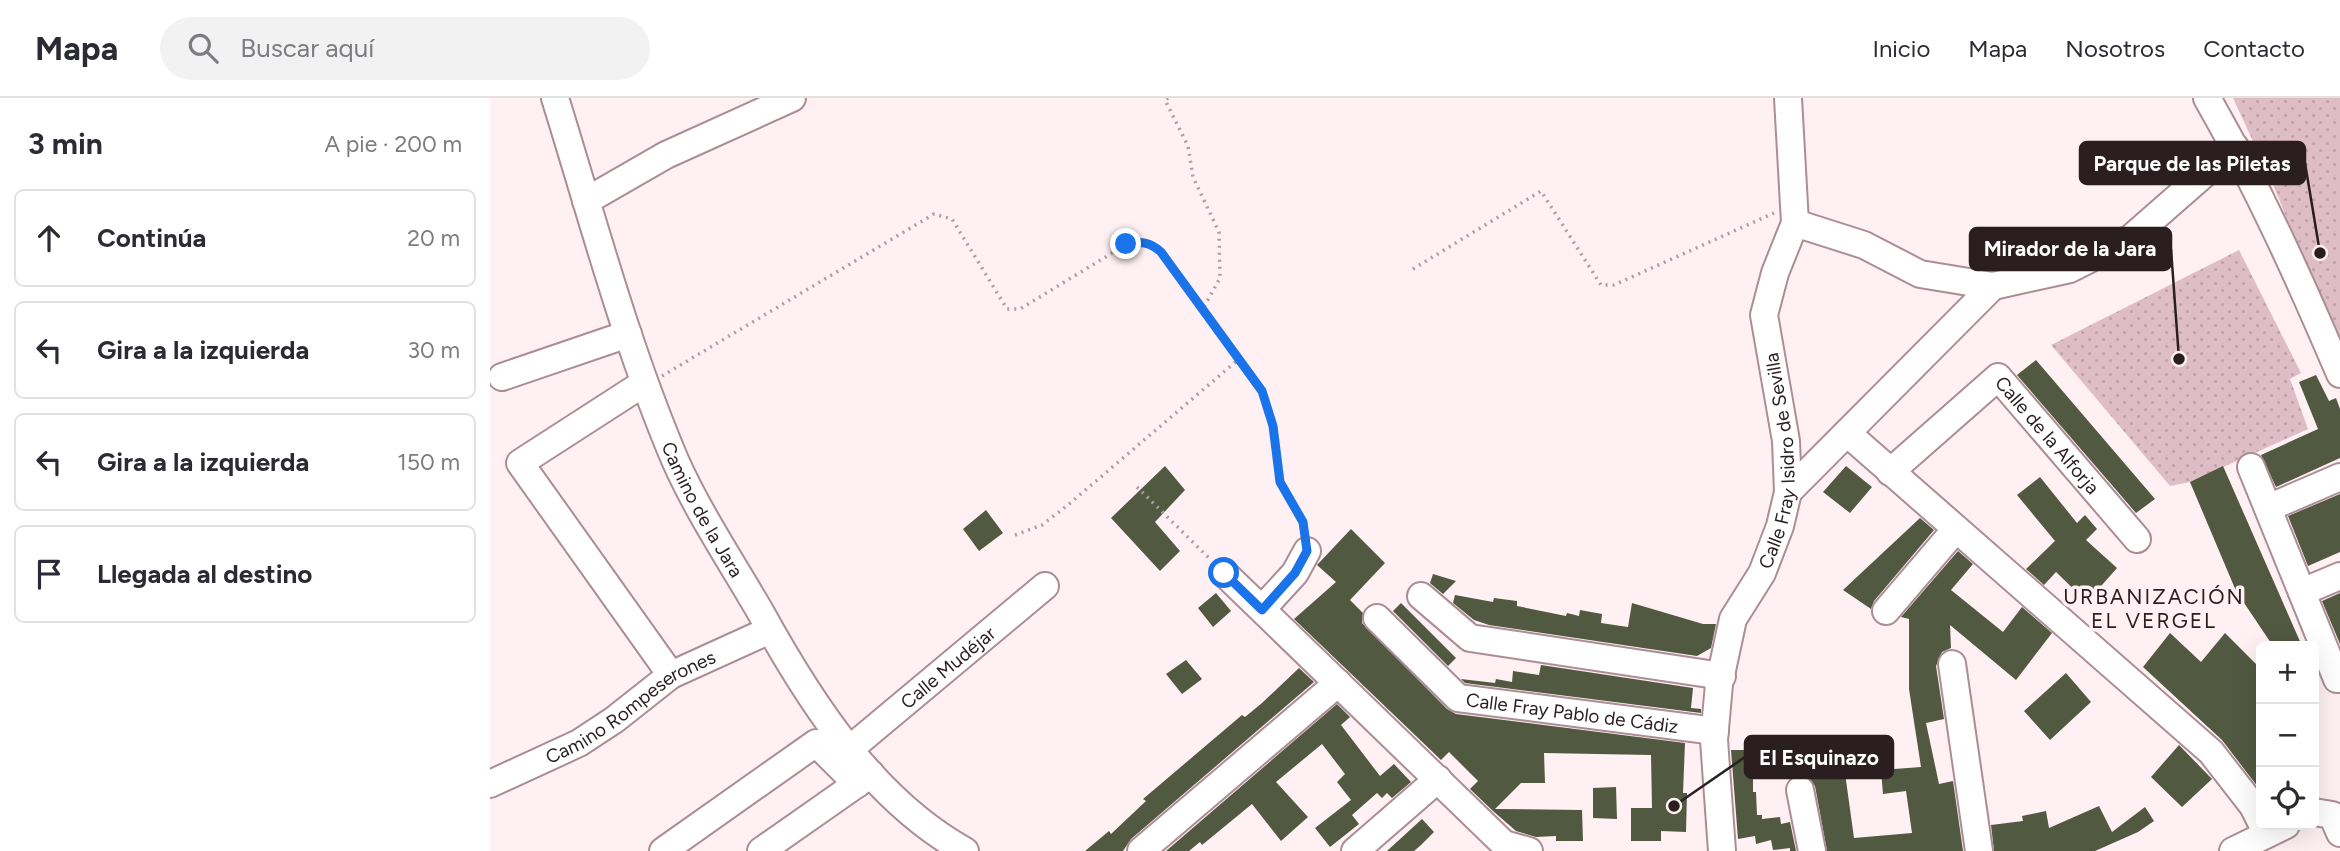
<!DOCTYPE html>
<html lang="es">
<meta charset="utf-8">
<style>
body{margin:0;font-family:Figtree,sans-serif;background:#f2f2f3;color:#2b2b33}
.controls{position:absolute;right:21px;bottom:21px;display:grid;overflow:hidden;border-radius:10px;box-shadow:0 7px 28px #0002}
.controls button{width:63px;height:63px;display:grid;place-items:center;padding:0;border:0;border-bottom:2px solid #e1e1e2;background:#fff;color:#2b2b33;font:35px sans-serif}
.stop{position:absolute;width:21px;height:21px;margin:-16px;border:5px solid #1a73e8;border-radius:50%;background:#fff}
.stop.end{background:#1a73e8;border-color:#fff;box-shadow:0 2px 7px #0008}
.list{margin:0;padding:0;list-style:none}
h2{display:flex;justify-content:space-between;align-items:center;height:91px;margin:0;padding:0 28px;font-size:30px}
h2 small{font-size:23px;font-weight:400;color:#7c7c81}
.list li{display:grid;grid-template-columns:46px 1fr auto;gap:21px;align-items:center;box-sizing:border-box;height:98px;margin:0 14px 14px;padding:0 14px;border:2px solid #e1e1e2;border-radius:10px}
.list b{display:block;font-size:26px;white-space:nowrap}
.list em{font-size:23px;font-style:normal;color:#7c7c81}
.icon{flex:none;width:38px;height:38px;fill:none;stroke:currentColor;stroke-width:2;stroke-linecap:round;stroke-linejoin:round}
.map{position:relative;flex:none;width:1850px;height:753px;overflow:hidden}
header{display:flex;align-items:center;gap:42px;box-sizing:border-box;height:98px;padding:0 35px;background:#fff;border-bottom:2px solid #e1e1e2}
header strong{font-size:33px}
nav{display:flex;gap:38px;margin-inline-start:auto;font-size:24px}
.search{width:490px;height:63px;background:#f2f2f3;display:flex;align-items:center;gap:18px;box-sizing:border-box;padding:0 24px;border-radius:38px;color:#7c7c81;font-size:26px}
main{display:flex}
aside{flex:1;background:#fff}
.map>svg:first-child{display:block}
.park{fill:url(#park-dots)}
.building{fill:#515941}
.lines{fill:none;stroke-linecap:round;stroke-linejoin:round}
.minor-casing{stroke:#ac8d95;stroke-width:30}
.path{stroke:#ac9fa2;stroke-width:3.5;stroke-dasharray:2 5;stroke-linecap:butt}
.minor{stroke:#fff;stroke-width:26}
.route{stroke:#1a73e8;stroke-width:9}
.labels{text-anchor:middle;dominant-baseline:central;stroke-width:7;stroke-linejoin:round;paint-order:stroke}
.street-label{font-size:19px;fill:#2a1e21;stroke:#fef0f3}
.neighbourhood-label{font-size:21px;letter-spacing:2px;fill:#2a1e21;stroke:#fef0f3}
.leader{fill:none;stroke:#2a1e21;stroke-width:2.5}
.callout-dot{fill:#2a1e21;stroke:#fef0f3;stroke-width:2.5}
.callout{fill:#2a1e21;stroke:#2a1e21;stroke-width:2.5}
.callout-label{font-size:21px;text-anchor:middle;font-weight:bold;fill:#fff}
</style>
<header>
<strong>Mapa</strong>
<div class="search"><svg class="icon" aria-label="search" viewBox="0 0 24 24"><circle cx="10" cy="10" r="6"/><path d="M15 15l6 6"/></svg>Buscar aquí</div>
<nav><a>Inicio</a><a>Mapa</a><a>Nosotros</a><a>Contacto</a></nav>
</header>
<main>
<aside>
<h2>3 min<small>A pie · 200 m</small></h2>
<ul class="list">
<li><svg class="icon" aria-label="ahead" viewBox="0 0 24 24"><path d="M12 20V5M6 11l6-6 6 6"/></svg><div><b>Continúa</b></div><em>20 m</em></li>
<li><svg class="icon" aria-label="left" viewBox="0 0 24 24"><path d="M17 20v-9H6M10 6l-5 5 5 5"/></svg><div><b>Gira a la izquierda</b></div><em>30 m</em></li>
<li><svg class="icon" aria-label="left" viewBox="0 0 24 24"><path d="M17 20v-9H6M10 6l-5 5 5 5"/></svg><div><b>Gira a la izquierda</b></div><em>150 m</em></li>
<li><svg class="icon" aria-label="arrive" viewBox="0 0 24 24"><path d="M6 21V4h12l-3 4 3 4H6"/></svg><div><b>Llegada al destino</b></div></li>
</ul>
</aside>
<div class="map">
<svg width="1850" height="753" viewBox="0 0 1850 753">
<defs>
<pattern id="park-dots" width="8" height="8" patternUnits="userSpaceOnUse" patternTransform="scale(1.75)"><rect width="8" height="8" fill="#dfbdc6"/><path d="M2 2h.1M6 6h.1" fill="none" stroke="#c0a2aa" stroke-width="1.8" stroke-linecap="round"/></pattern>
</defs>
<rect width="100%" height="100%" fill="#fef0f3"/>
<path class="park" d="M1743,0H1850V254L1785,91Z
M1749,152L1811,275L1800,281L1818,331L1700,384L1680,388L1561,247Z"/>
<path class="building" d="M1546,262L1665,401L1646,415L1527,277Z
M1826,277L1839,303L1846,300L1850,311V360L1786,389L1771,357L1828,331L1809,284Z
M675,368L695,392L665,424L690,453L670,473L621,420Z
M1356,368L1382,389L1360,415L1333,394Z
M1733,368L1812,548H1783L1746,493L1700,384Z
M1550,379L1587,425L1595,417L1607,431L1596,442L1627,470L1597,504L1566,474L1554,487L1536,471L1565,443L1527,397Z
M1850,396V454L1818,468L1798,418Z
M496,412L513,435L489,453L473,431Z
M1430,420L1444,432L1384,503L1381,511L1353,492Z
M861,431L895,465L860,502L873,515L872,525L957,611L966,616L1195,645L1193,695H1197L1196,734L1171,733V743H1141V710H1162L1161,657L1054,655L1055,685H1031L1005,711L1092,712L1093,743H1066V738L1046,739L1026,733L1003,713L980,691L988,683L959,654L951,662L804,521L846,484L827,467Z
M1468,453L1483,466L1461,492L1513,534L1532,509L1562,535L1526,582L1460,527L1461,550L1452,554L1446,568L1454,621L1436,625L1449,686L1463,683L1473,753H1337L1325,688L1316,677L1303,679L1300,658L1333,659L1334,677L1355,675L1364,740L1422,735L1416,693L1393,696L1391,672L1431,669L1419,591V521L1411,519Z
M943,476L966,483L953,496L940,485Z
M726,495L741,513L723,529L708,510Z
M1850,495V546L1832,503Z
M965,497L1003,504L1004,500L1027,503V508L1076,518L1077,515L1089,518L1090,512L1112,516L1111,525L1138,529L1142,505L1213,526H1226L1221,550L1207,558L999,527L984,522L963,505Z
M911,505L966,560L958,568L903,513Z
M1680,535L1711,564L1735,535L1771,571V693L1732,642L1653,569Z
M696,562L712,581L692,596L676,576Z
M1051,567L1203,590L1201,610L1211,611V615L975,585L971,581L1005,585L1006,581L1022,584L1023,573L1049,577Z
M809,570L824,584L641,741L633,753H595L619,733L621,736L656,703L653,701L752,617L755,619L772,605Z
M1576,575L1601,604L1560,642L1534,613Z
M847,606L860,619L851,627L890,678L904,666L921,684L902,700L897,695L892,700L887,695L862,717L869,726L840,749L825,730L861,702L847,684L855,676L832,646L786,684L818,719L791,743L762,706L712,747L710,744L699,753H676Z
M1689,647L1722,681L1692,709L1661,679Z
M1241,652H1256L1259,680H1263V694H1266L1267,717H1272V721L1290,719L1291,726L1300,724L1306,753H1300V750L1283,752L1281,742L1266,746L1265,738L1248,741Z
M1126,689L1127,721L1103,720V690Z
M1609,708L1622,734L1655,709L1664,723L1648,734L1605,753H1504L1501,727L1533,723L1532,718L1556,713L1559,730Z
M932,721L944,734L931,747L924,753H897Z"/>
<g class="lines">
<defs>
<g id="minor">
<path id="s1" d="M65,0C103,122 135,244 185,362C208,414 242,465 271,515C320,604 383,702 475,753"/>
<path d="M1717,0C1768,89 1810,182 1850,276"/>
<path d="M96,103L176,57L302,0"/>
<path d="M1305,125L1374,147L1430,176L1503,188L1580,171L1641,140L1745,49"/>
<path d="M12,279L138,236"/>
<path d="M154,285L30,365L181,577"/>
<path d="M1357,335L1721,654L1763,708L1771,724"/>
<path d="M1761,369L1847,581H1850"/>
<path id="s2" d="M1400,374L1508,279L1647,441"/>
<path d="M1298,394L1503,188"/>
<path d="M1778,410L1850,379"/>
<path d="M734,475L1014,746L1039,753"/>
<path d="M1812,494L1850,478"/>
<path d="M931,498L980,540L1232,578"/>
<path d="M772,511L805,475L817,453"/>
<path d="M1396,513L1466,431"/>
<path id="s3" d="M887,520L968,600L1225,633"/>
<path d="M1462,566L1489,753"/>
<path id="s4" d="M361,650L555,488"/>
<path id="s5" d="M0,686L89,645L124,622L181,577L280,532"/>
<path d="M1310,692L1322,753"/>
<path d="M1824,714L1842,717L1850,735"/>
<path d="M173,753L326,645L367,686"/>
<path d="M271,753L381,676"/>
<path d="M651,753L848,585"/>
<path d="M865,753L948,681"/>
<path id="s6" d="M1232,753L1224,642L1229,586L1243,521L1272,475L1290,428L1298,394L1296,343L1274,217L1285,175L1305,125L1298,0"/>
<path d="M1743,753L1796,727"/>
</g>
</defs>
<use href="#minor" class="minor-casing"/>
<path class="path" d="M678,0L675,2L698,48L703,79L729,134L730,180L713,211
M923,171L1051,93L1111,187H1124L1284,115
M172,278L444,116L462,121L517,211H530L637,146C651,143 660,144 671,154L772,293C786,321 781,351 789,380C794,400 811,414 816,435
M647,389L720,461
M525,437L552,427L578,407L749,261"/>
<use href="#minor" class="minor"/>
</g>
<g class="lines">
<path class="route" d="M636,146C651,143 660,144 671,154L772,293L783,328L790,384L813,424L817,453L805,475L772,512L734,475"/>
</g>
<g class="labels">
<g class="street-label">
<text stroke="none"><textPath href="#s2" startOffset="220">Calle de la Alforja</textPath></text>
<text stroke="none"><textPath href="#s6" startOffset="404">Calle Fray Isidro de Sevilla</textPath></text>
<text stroke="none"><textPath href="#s1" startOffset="438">Camino de la Jara</textPath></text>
<text stroke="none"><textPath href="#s4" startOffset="126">Calle Mudéjar</textPath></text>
<text stroke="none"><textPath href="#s5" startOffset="161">Camino Rompeserones</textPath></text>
<text stroke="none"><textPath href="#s3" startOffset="229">Calle Fray Pablo de Cádiz</textPath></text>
</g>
<g class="neighbourhood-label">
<text x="1664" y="498">URBANIZACIÓN<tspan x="1664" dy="24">EL VERGEL</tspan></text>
</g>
</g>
<path class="leader" d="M1830 155L1815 65M1689 261L1681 151M1184 708L1255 659"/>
<g class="callout-dot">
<circle cx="1830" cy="155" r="7"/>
<circle cx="1689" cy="261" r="7"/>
<circle cx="1184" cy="708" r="7"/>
</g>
<g class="callout">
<rect x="1590" y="44" width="225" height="42" rx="7"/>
<rect x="1480" y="130" width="201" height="42" rx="7"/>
<rect x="1255" y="638" width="148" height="42" rx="7"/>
</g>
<g class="callout-label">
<text x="1702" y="73">Parque de las Piletas</text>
<text x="1580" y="158">Mirador de la Jara</text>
<text x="1329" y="667">El Esquinazo</text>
</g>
</svg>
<div class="controls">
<button>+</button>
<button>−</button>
<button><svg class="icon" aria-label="locate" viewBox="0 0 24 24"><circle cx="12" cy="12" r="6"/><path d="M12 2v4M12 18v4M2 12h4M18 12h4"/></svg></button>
</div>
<div class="stop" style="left:734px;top:475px"></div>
<div class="stop end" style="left:636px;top:146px"></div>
</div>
</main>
